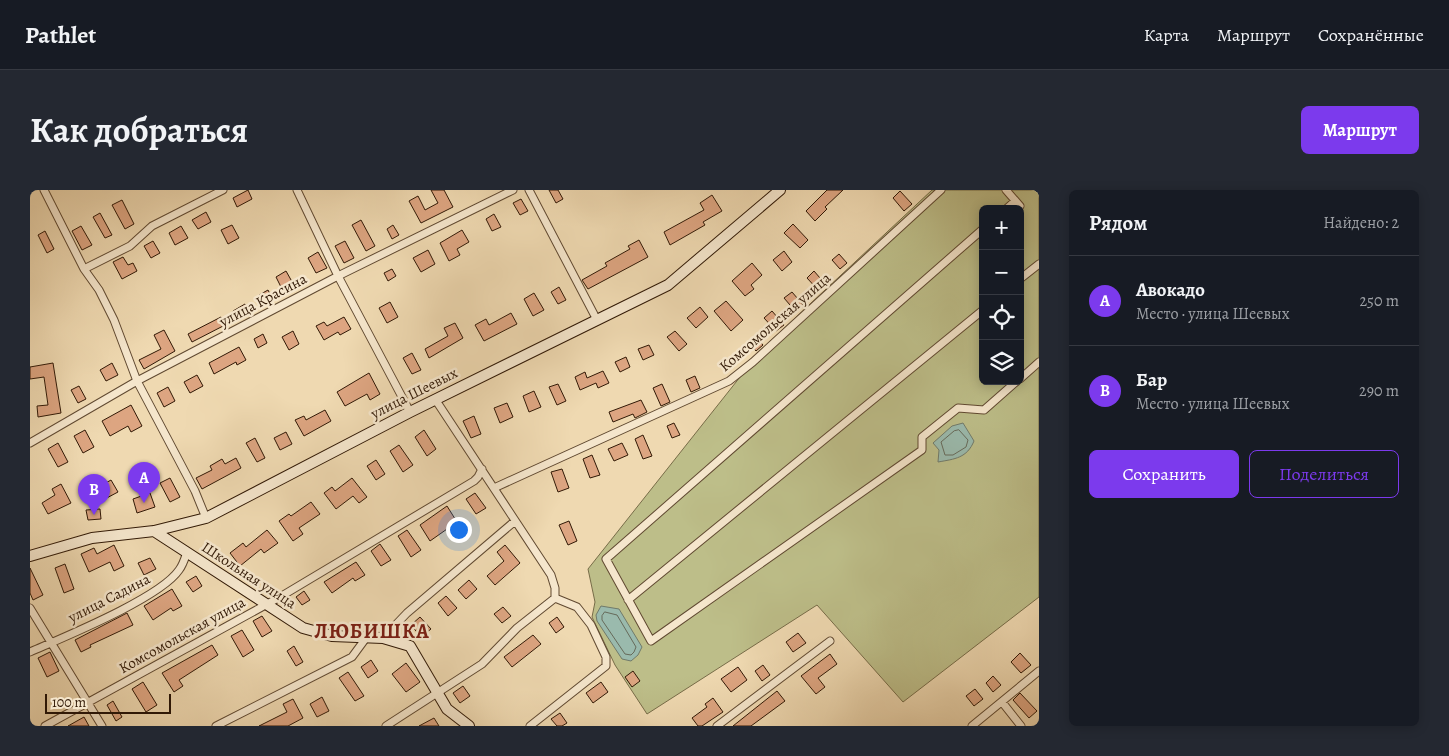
<!DOCTYPE html>
<html lang="ru">
<meta charset="utf-8">
<style>
body{margin:0;font-family:Alegreya,serif;background:#242831;color:#f1f3f6}
.controls{position:absolute;right:15px;top:15px;display:grid;overflow:hidden;border-radius:8px;box-shadow:0 2px 12px #0003}
.controls button{width:45px;height:45px;display:grid;place-items:center;padding:0;border:0;border-bottom:1px solid #363941;background:#171b24;color:#f1f3f6;font:25px sans-serif}
.scale{position:absolute;left:15px;bottom:12px;width:126px;box-sizing:border-box;padding-left:5px;border:2px solid #311906;border-top:0;font-size:14px;line-height:18px;white-space:nowrap;color:#311906;-webkit-text-stroke:4px #f5e6cc;paint-order:stroke}
.you{position:absolute;left:428px;top:339px;width:18px;height:18px;margin:-12px;border:4px solid #fff;border-radius:50%;background:#1a73e8;box-shadow:0 0 0 8px #1a73e833}
.badge{display:grid;place-items:center;width:32px;height:32px;border-radius:50%;background:#7c3aed;color:#fff;font-size:16px;font-weight:700}
.pin{position:absolute;translate:-50% -41px;filter:drop-shadow(0 1px 2px #0008)}
.pin::after{content:'';position:absolute;top:26px;width:18px;height:15px;background:inherit;clip-path:polygon(0 0,100% 0,50% 100%)}
.list{margin:0;padding:0;list-style:none}
h2{display:flex;justify-content:space-between;align-items:center;height:65px;margin:0;padding:0 20px;font-size:21px}
h2 small{font-size:16px;font-weight:400;color:#9ea1a6}
.list li{display:grid;grid-template-columns:32px 1fr auto;gap:15px;align-items:center;box-sizing:border-box;height:90px;padding:0 20px;border-top:1px solid #363941}
.list b{display:block;font-size:19px;white-space:nowrap}
.list p{margin:0;font-size:16px;white-space:nowrap;color:#9ea1a6}
.list em{font-size:16px;font-style:normal;color:#9ea1a6}
.actions{display:flex;gap:10px;padding:15px 20px}
.actions a{flex:1;padding:11px 0;border:1px solid #7c3aed;border-radius:8px;text-align:center;font-size:18px;color:#7c3aed}
.actions .main{background:#7c3aed;color:#fff}
.icon{flex:none;width:28px;height:28px;fill:none;stroke:currentColor;stroke-width:2;stroke-linecap:round;stroke-linejoin:round}
.map{position:relative;flex:none;width:1009px;height:536px;overflow:hidden;border-radius:8px}
header{display:flex;align-items:center;gap:30px;box-sizing:border-box;height:70px;padding:0 25px;background:#171b24;border-bottom:1px solid #363941}
header strong{font-size:24px}
nav{display:flex;gap:28px;margin-inline-start:auto;font-size:18px}
.intro{display:flex;align-items:center;justify-content:space-between;box-sizing:border-box;height:120px;padding:0 30px}
h1{margin:0;font-size:35px}
.button{padding:12px 22px;border-radius:8px;background:#7c3aed;color:#fff;font-size:18px;font-weight:700}
main{display:flex;gap:30px;padding:0 30px}
aside{flex:1;background:#171b24;border-radius:8px;box-shadow:0 2px 12px #0003}
.map>svg:first-child{display:block}
.green{fill:#bdbe89;stroke:#776c48;fill-rule:evenodd}
.water{fill:#9abaad;stroke:#707a6a}
.lines{fill:none;stroke-linecap:round;stroke-linejoin:round}
.shore{stroke:#666a5a;stroke-width:1}
.building{fill:#dda581;stroke:#311906}
.street-casing{stroke:#604931;stroke-width:9}
.secondary-casing{stroke:#311906;stroke-width:12}
.street{stroke:#f5e6cc;stroke-width:7}
.secondary{stroke:#f5e6cc;stroke-width:10}
.labels{text-anchor:middle;dominant-baseline:central;stroke-width:5;stroke-linejoin:round;paint-order:stroke}
.street-label{font-size:15px;fill:#311906;stroke:#f5e6cc}
.district-label{font-size:20px;font-weight:bold;letter-spacing:1px;fill:#7a1f14;stroke:#f5e6cc}
</style>
<header>
<strong>Pathlet</strong>
<nav><a>Карта</a><a>Маршрут</a><a>Сохранённые</a></nav>
</header>
<div class="intro"><h1>Как добраться</h1><a class="button">Маршрут</a></div>
<main>
<div class="map">
<svg width="1009" height="536" viewBox="0 0 1009 536">
<rect width="100%" height="100%" fill="#efd9b1"/>
<filter id="stains"><feTurbulence type="fractalNoise" baseFrequency=".004" numOctaves="4"/><feColorMatrix values="0 0 0 0 .2 0 0 0 0 .09 0 0 0 0 .02 0 0 0 .5 -.17"/></filter>
<radialGradient id="worn" r=".72"><stop offset=".6" stop-color="#630" stop-opacity="0"/><stop offset="1" stop-color="#630" stop-opacity=".3"/></radialGradient>
<path class="green" d="M902,0H1009V407L873,512L787,415L617,524L585,475L562,427L565,412L558,379L733,158ZM953,19H990V191H953Z"/>
<path class="water" d="M933,233L944,251C937,268 925,269 908,272L909,260L903,253L922,236Z
M571,416L589,419L612,457L608,465L601,471L592,469L567,431L566,425Z"/>
<g class="lines">
<path class="shore" d="M929,240L938,250L936,257L923,265H915L911,252L924,241Z
M575,422L587,425L606,457L604,462L601,465L595,464L572,430V426Z"/>
</g>
<path class="building" d="M218,0L222,9L207,17L203,8Z
M401,0H414L423,17L391,33L379,11L388,6L395,20L408,13Z
M519,0H528L533,9L526,13Z
M797,0H813L795,17L797,19L785,31L776,21Z
M870,1L882,14L874,21L863,8Z
M682,5L692,21L673,32L675,35L640,55L634,42L674,20L670,13Z
M491,9L498,21L490,25L483,13Z
M92,10L104,34L95,39L82,15Z
M176,22L181,32L168,39L162,30Z
M70,23L82,45L75,48L63,27Z
M464,24L471,37L462,41L456,29Z
M331,30L345,56L336,61L322,35Z
M763,34L778,50L770,58L754,43Z
M202,35L209,48L198,54L191,40Z
M363,35L369,45L362,49L357,39Z
M51,36L62,55L52,60L42,41Z
M151,36L158,48L145,55L139,43Z
M432,40L439,52L427,59L430,65L419,71L410,53Z
M15,41L24,59L17,63L8,45Z
M609,50L618,67L558,99L552,90L577,76L575,73L600,59L598,56Z
M123,51L130,63L121,68L114,56Z
M315,51L324,68L314,73L305,56Z
M398,60L405,74L391,82L383,68Z
M754,61L762,72L752,81L743,70Z
M288,62L297,78L286,83L278,68Z
M809,64L817,73L810,79L802,70Z
M93,67L98,75L103,73L107,81L92,89L83,72Z
M722,73L732,85L721,95L724,99L715,106L702,91Z
M362,79L366,86L358,91L354,83Z
M256,81L265,97L257,101L256,97L252,99L246,87Z
M784,81L796,95L789,101L777,88Z
M529,97L536,110L528,114L521,102Z
M238,100L243,110L235,115L229,105Z
M762,102L774,116L766,122L754,108Z
M504,103L514,120L503,126L494,109Z
M696,111L713,130L701,141L684,121Z
M360,112L368,127L357,133L349,118Z
M215,114L220,122L207,129L203,121Z
M670,117L678,127L666,138L657,128Z
M742,121L754,135L746,141L734,128Z
M481,123L487,134L454,151L445,135L456,129L459,135Z
M191,127L195,135L162,152L158,144Z
M314,127L321,139L310,145L308,142L294,150L286,136L294,132L297,136Z
M425,133L433,148L399,168L395,159L418,146L414,138Z
M134,140L145,161L114,179L109,170L131,159L124,145Z
M263,141L269,154L259,160L252,147Z
M645,141L657,154L649,161L637,147Z
M233,144L237,153L228,158L224,149Z
M725,146L733,155L726,161L718,152Z
M619,155L624,165L613,170L608,159Z
M209,157L216,170L207,175L206,172L184,184L179,173Z
M382,163L391,180L382,184L373,168Z
M596,167L600,177L590,182L585,172Z
M23,173L31,223L8,227L7,216L18,215L14,187L0,189V177Z
M82,173L88,185L76,191L70,180Z
M573,181L579,193L568,198L566,193L550,200L545,187L555,182L557,188Z
M339,183L350,204L340,210L337,204L315,216L307,202Z
M167,185L173,196L160,203L154,192Z
M665,186L670,198L661,202L656,190Z
M528,194L536,211L527,215L519,197Z
M632,194L640,212L631,216L623,198Z
M49,196L56,209L48,213L41,200Z
M138,197L145,211L134,217L127,203Z
M504,201L511,217L499,222L493,206Z
M611,210L617,222L605,228L603,224L583,232L579,222Z
M477,213L483,227L470,233L464,218Z
M101,215L112,236L101,242L98,236L80,246L72,231Z
M295,220L301,231L274,246L265,230L274,226L276,230Z
M444,226L451,244L441,248L433,231Z
M644,233L650,245L642,248L637,236Z
M55,240L64,257L53,263L44,246Z
M394,240L406,259L397,266L385,247Z
M256,242L262,254L250,260L244,248Z
M613,245L622,266L613,269L605,249Z
M225,248L235,268L227,272L216,253Z
M28,253L38,272L28,277L18,259Z
M592,253L598,265L584,271L578,259Z
M369,255L383,275L373,282L360,261Z
M562,265L570,285L560,288L553,269Z
M206,268L211,278L172,299L166,288L182,280L180,276L192,269L195,274Z
M346,270L355,284L346,290L337,276Z
M532,279L539,298L528,302L521,282Z
M140,288L150,307L140,312L130,293Z
M322,288L337,307L329,313L323,306L306,319L294,303L302,297L305,301Z
M81,290L88,302L71,311L65,299Z
M31,294L41,313L18,324L12,313L25,305L22,299Z
M120,303L125,317L107,323L103,309Z
M445,303L456,318L446,324L436,309Z
M281,312L290,324L269,338L273,344L263,351L249,331L259,324L261,326Z
M417,316L427,332L400,351L390,335Z
M70,319L71,329L58,330L56,320Z
M539,331L547,351L538,355L529,335Z
M237,340L248,353L234,363L231,359L210,376L200,363L213,353L216,357Z
M377,340L391,360L381,367L368,346Z
M350,354L361,370L351,376L341,361Z
M84,355L94,376L84,381L80,372L59,382L51,364L64,358L67,364Z
M475,355L490,373L465,395L457,386L474,371L467,362Z
M120,368L126,379L114,385L108,373Z
M326,372L335,385L325,391L323,388L302,403L294,392Z
M35,374L44,399L34,403L25,378Z
M0,378L13,405L3,410L0,403Z
M166,386L172,396L163,402L156,392Z
M439,390L447,399L436,409L428,400Z
M142,399L152,416L143,421L141,418L123,430L114,416Z
M274,401L280,410L272,415L266,407Z
M416,406L427,418L418,426L408,413Z
M473,417L481,426L472,433L464,424Z
M97,423L103,435L60,455L61,457L51,462L45,450Z
M232,426L242,441L232,447L223,431Z
M390,427L401,439L391,447L381,435Z
M527,427L534,437L526,443L519,433Z
M212,440L224,460L213,467L201,446Z
M768,443L776,453L763,462L756,452Z
M503,445L511,454L482,477L474,467Z
M182,455L188,465L149,490L153,496L144,502L132,483Z
M264,456L273,472L266,476L257,461Z
M20,462L29,481L17,487L8,468Z
M990,463L1001,475L991,483L981,472Z
M800,464L807,474L788,488L795,497L786,504L771,486Z
M341,470L348,481L338,488L331,477Z
M376,473L390,492L376,502L362,484Z
M733,475L740,485L732,491L725,481Z
M708,477L717,490L701,502L691,489Z
M603,481L610,491L602,497L595,487Z
M318,482L334,506L325,511L309,488Z
M963,486L971,495L963,502L956,493Z
M113,492L127,515L116,522L102,499Z
M571,492L578,502L563,513L556,503Z
M433,496L440,506L430,513L423,503Z
M945,499L953,509L944,516L936,506Z
M747,501L755,511L721,536H703Z
M990,503L1007,521L999,528L983,510Z
M292,507L299,521L287,527L280,514Z
M683,508L693,522L672,536H668L662,528L677,517L675,514Z
M263,509L273,528L258,536H229L257,522L253,514Z
M83,511L92,527L86,531L77,515Z
M530,523L537,533L532,536H527L521,529Z
M54,527L59,536H38Z
M404,528L409,536H389Z"/>
<g class="lines">
<defs>
<path id="street" d="M14,0L54,79L69,100L84,130L107,191L165,301L176,328
M267,0L308,86L380,222
M499,0L567,130
M976,0L990,16
M976,19L985,11
M953,39L576,369L621,451L892,260V247L928,218L954,220L987,191
M54,79L100,56L122,36L193,0
M990,89L1009,74
M990,189L1009,172
M405,209L521,385L525,398V408
M0,253L107,191L308,86L483,0
M464,298L699,191L723,172L911,0
M598,410L953,120
M0,418L72,536
M353,448L377,423L485,331
M0,462C34,447 130,408 149,380C153,375 155,368 157,362
M972,512L991,536
M15,536L250,407L444,291L448,287L452,279
M186,536L322,467L336,448
M356,536L452,474L487,438L525,408
M500,536L576,476V467L561,435L547,417L525,408
M687,536L800,451
M942,536L1009,481"/>
<path id="secondary" d="M124,341L273,438L302,446L353,448L380,456L417,519L439,536
M0,366L62,348L124,341L176,328L380,222L638,95L750,0"/>
</defs>
<use href="#street" class="street-casing"/>
<use href="#secondary" class="secondary-casing"/>
<use href="#street" class="street"/>
<use href="#secondary" class="secondary"/>
</g>
<g class="labels">
<g class="street-label">
<text transform="translate(233 110) rotate(-28)">улица Красина</text>
<text transform="translate(745 132) rotate(-41)">Комсомольская улица</text>
<text transform="translate(384 203) rotate(-27)">улица Шеевых</text>
<text transform="translate(219 385) rotate(33)">Школьная улица</text>
<text transform="translate(79 408) rotate(-27)">улица Садина</text>
<text transform="translate(152 445) rotate(-29)">Комсомольская улица</text>
</g>
<g class="district-label">
<text x="342" y="441">ЛЮБИШКА</text>
</g>
</g>
<rect width="100%" height="100%" filter="url(#stains)"/>
<rect width="100%" height="100%" fill="url(#worn)"/>
</svg>
<div class="controls">
<button>+</button>
<button>−</button>
<button><svg class="icon" aria-label="locate" viewBox="0 0 24 24"><circle cx="12" cy="12" r="6"/><path d="M12 2v4M12 18v4M2 12h4M18 12h4"/></svg></button>
<button><svg class="icon" aria-label="layers" viewBox="0 0 24 24"><path d="M12 4l9 5-9 5-9-5zM3 14l9 5 9-5"/></svg></button>
</div>
<div class="scale">100 m</div>
<div class="you"></div>
<div class="pin badge" style="left:114px;top:313px">A</div>
<div class="pin badge" style="left:64px;top:325px">B</div>
</div>
<aside>
<h2>Рядом<small>Найдено: 2</small></h2>
<ul class="list">
<li><span class="badge">A</span><div><b>Авокадо</b><p>Место · улица Шеевых</p></div><em>250 m</em></li>
<li><span class="badge">B</span><div><b>Бар</b><p>Место · улица Шеевых</p></div><em>290 m</em></li>
</ul>
<div class="actions"><a class="main">Сохранить</a><a>Поделиться</a></div>
</aside>
</main>
